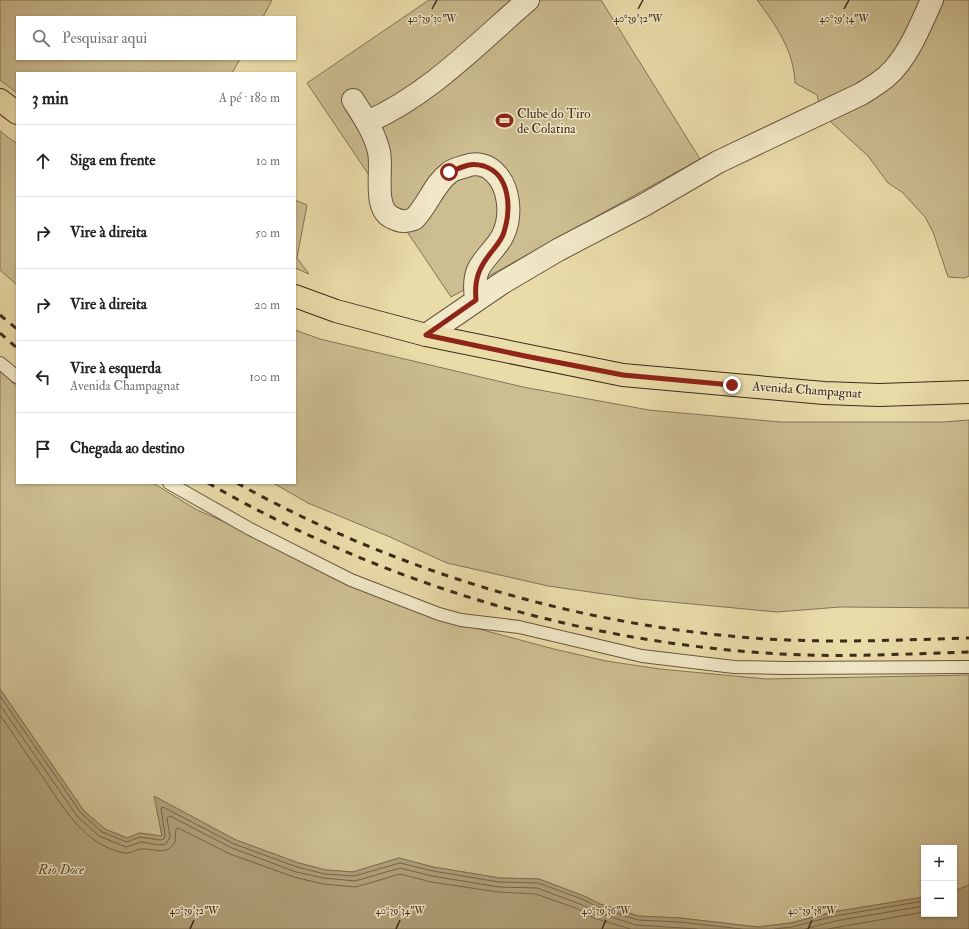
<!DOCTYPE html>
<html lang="pt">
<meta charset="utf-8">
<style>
body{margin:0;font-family:"IM FELL Double Pica",serif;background:#f2f2f2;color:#222}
.controls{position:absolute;right:12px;bottom:12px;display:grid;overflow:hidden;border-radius:0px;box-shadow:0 1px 3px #0004}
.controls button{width:36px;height:36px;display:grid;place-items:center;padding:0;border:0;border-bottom:1px solid #e0e0e0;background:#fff;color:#222;font:20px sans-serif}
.stop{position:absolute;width:12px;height:12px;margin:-9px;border:3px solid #8f2418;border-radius:50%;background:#fff}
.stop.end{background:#8f2418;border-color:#fff;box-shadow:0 1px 4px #0008}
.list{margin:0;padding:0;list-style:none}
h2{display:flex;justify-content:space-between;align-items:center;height:52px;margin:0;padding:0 16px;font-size:17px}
h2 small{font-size:13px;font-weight:400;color:#767676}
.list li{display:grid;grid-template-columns:26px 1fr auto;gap:12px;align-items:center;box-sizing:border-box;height:72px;padding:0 16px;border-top:1px solid #e0e0e0}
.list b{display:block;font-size:15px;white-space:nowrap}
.list p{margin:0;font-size:13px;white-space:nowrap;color:#767676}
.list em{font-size:13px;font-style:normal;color:#767676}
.icon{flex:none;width:22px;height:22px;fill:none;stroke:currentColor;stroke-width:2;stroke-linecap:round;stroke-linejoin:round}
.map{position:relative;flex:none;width:969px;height:929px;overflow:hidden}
.search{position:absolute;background:#fff;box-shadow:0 1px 3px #0004;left:16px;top:16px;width:280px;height:44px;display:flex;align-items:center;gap:10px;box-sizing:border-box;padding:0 14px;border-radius:0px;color:#767676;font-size:15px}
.panel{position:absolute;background:#fff;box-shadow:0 1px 3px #0004;left:16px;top:72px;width:280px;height:412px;border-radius:0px}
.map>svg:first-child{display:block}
.green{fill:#ccbe91;stroke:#847456}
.water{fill:#af9f78;stroke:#817052}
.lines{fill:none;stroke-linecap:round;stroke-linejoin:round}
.shore{stroke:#766449;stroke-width:1}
.lane-casing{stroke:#68563e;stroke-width:14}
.street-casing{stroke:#68563e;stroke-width:24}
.primary-casing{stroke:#3c2a1a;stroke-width:24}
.lane{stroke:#f1e8c7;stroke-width:12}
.street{stroke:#f1e8c7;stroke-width:22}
.primary{stroke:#eadca9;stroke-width:22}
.rail{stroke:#3c2a1a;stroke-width:3;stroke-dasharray:7 7;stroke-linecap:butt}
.route{stroke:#8f2418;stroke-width:5}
.ticks{fill:none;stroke:#3c2a1a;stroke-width:1.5}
.labels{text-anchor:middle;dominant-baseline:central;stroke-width:3;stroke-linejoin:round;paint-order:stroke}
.poi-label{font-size:13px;fill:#3c2a1a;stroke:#f1e8c7;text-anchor:start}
.street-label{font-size:13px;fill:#3c2a1a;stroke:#f1e8c7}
.water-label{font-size:14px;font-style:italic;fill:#5e4d36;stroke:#f1e8c7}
.ticks-label{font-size:10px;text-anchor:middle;fill:#3c2a1a;stroke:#f1e8c7;stroke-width:3;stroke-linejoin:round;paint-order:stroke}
</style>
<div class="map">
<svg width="969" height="929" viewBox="0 0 969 929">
<rect width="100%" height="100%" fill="#eadca9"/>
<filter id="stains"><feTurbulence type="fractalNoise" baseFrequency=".005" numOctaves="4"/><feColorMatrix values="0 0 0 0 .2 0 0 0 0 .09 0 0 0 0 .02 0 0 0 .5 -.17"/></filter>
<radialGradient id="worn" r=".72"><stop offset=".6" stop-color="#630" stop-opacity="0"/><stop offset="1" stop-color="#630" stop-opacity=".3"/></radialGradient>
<path class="green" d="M0,0H272L263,17H17V59H240L232,73H17V93L0,80Z
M429,0H601L700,159L451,297L307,83Z
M757,0H969V276L965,278L948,277L933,232L925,217L902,192L888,183L868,156L832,123L821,111L817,95L795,83C794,51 776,25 757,0Z
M0,131L17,144V285L0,270Z
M295,200L307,205L297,258L309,274L295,268Z
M295,330L320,339L523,387L649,410L780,422H943L969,420V608L840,607L777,612L639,599L548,586L447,563L390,537L308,503L273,483H295Z
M0,370L17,387V483H153L197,510L464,625L554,649L606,661L660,669L767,679L969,675V885L954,891V848H924V897L833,912L791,923L758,927L680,918L638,916L600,904L584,896L539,879L500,878L433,867L399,858L353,872L326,870L298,863L236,840L155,797L162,837L140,833L127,838L105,829L84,811L0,689Z"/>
<path class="water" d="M0,689L84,811L105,829L127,838L140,833L162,836L154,796L236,840L299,863L326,870L353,872L399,858L433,867L500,878L539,879L584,896L600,904L638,916L680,918L758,927L791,923L833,912L924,897V914H954V891L969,885V929H0Z"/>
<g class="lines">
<path class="shore" d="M0,696L81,813L102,832L127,842L140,837L160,840L164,839L165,835L161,808L163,807L234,844L297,867L325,874L354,876L400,863L433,871L499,882L538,883L582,899L598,907L638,920L679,922L742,929
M0,705L77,816L99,836L126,847L141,842L160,845L166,844L170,837L167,818L170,816L232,848L296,872L324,878L355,881L400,868L432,876L499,887L537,888L580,904L596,912L636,925L697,929
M0,715C14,735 28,756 42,776C63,807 84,845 124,853C131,854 136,849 142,849C155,848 166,857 175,842L176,829L178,828L230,854L294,877L323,884L356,887L400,874L431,882L498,892L536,894L578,909L594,918L630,929
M775,929L792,927L834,916L924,901
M805,929L835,921L924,906
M828,929L924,912"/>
<defs>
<path id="lane" d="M0,363L17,377
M169,483L250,529L351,580L439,614L461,620L519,627L642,656L734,667L784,668L969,667"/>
<path id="street" d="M353,100C363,116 375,133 379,152C383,170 372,210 393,218C401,222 406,222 414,219C428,205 434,184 449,173C453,169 461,168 466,166C476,162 487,165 494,172C510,187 512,216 503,235C497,248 484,257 478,270C474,280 475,290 476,300
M367,122C429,95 477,44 528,0
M426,335L502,283L558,250L644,205L718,162L861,94C869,89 879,83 886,77C908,58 920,26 932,0"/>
<path id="primary" d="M0,100L17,113
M295,296L336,311L426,335L623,375L824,393L879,395L969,392"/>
</defs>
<use href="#lane" class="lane-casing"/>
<use href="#street" class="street-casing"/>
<use href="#primary" class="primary-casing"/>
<use href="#lane" class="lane"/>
<use href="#street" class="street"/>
<use href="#primary" class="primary"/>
<path class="rail" d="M0,315L17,329
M0,333L17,348
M208,483C379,581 570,640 766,653C834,658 901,654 969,652
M237,483C399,573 582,627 767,639C835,643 901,640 969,638"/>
</g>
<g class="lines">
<path class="route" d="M449,172C456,170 463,166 469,165C474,164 480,165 484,166C511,175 511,210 504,232C502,239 497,245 493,250C479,267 474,279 476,300L426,335L525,356L623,375L732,385"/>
</g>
<path class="ticks" d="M432,9L437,0M638,9L643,0M844,9L849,0M190,929L194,920M396,929L400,920M602,929L606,920M808,929L812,920"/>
<defs>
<symbol id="stadium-bare" viewBox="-9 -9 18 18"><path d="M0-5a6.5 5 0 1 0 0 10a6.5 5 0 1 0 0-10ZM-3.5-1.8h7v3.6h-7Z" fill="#8f2418" stroke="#f1e8c7" stroke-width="2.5" paint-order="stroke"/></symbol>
</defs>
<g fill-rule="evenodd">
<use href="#stadium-bare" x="492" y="108" width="25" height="25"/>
</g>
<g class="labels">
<g class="poi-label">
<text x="517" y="114">Clube do Tiro<tspan x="517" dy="15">de Colatina</tspan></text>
</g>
<g class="street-label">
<text transform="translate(807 390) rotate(4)">Avenida Champagnat</text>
</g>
<g class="water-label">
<text x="61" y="869">Rio Doce</text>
</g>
</g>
<g class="ticks-label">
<text x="638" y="22">40°39'32"W</text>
<text x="432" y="22">40°39'30"W</text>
<text x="844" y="22">40°39'34"W</text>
<text x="194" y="914">40°39'32"W</text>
<text x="400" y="914">40°39'34"W</text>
<text x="606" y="914">40°39'36"W</text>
<text x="812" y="914">40°39'38"W</text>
</g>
<rect width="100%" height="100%" filter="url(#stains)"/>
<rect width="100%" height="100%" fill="url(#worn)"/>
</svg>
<div class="controls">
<button>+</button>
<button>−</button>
</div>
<div class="stop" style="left:449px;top:172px"></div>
<div class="stop end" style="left:732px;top:385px"></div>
<div class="search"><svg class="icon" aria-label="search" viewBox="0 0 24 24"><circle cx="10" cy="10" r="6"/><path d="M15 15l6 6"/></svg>Pesquisar aqui</div>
<section class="panel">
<h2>3 min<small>A pé · 180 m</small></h2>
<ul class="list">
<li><svg class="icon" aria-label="ahead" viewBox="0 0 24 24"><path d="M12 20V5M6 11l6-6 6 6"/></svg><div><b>Siga em frente</b></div><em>10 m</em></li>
<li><svg class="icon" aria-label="right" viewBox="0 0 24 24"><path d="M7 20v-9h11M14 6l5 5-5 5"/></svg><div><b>Vire à direita</b></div><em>50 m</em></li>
<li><svg class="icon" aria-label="right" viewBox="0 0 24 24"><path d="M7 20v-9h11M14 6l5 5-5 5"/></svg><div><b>Vire à direita</b></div><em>20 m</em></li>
<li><svg class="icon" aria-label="left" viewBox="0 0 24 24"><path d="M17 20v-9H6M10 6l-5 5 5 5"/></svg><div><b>Vire à esquerda</b><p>Avenida Champagnat</p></div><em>100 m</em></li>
<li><svg class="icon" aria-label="arrive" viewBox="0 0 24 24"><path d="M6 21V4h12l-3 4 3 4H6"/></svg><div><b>Chegada ao destino</b></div></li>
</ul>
</section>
</div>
